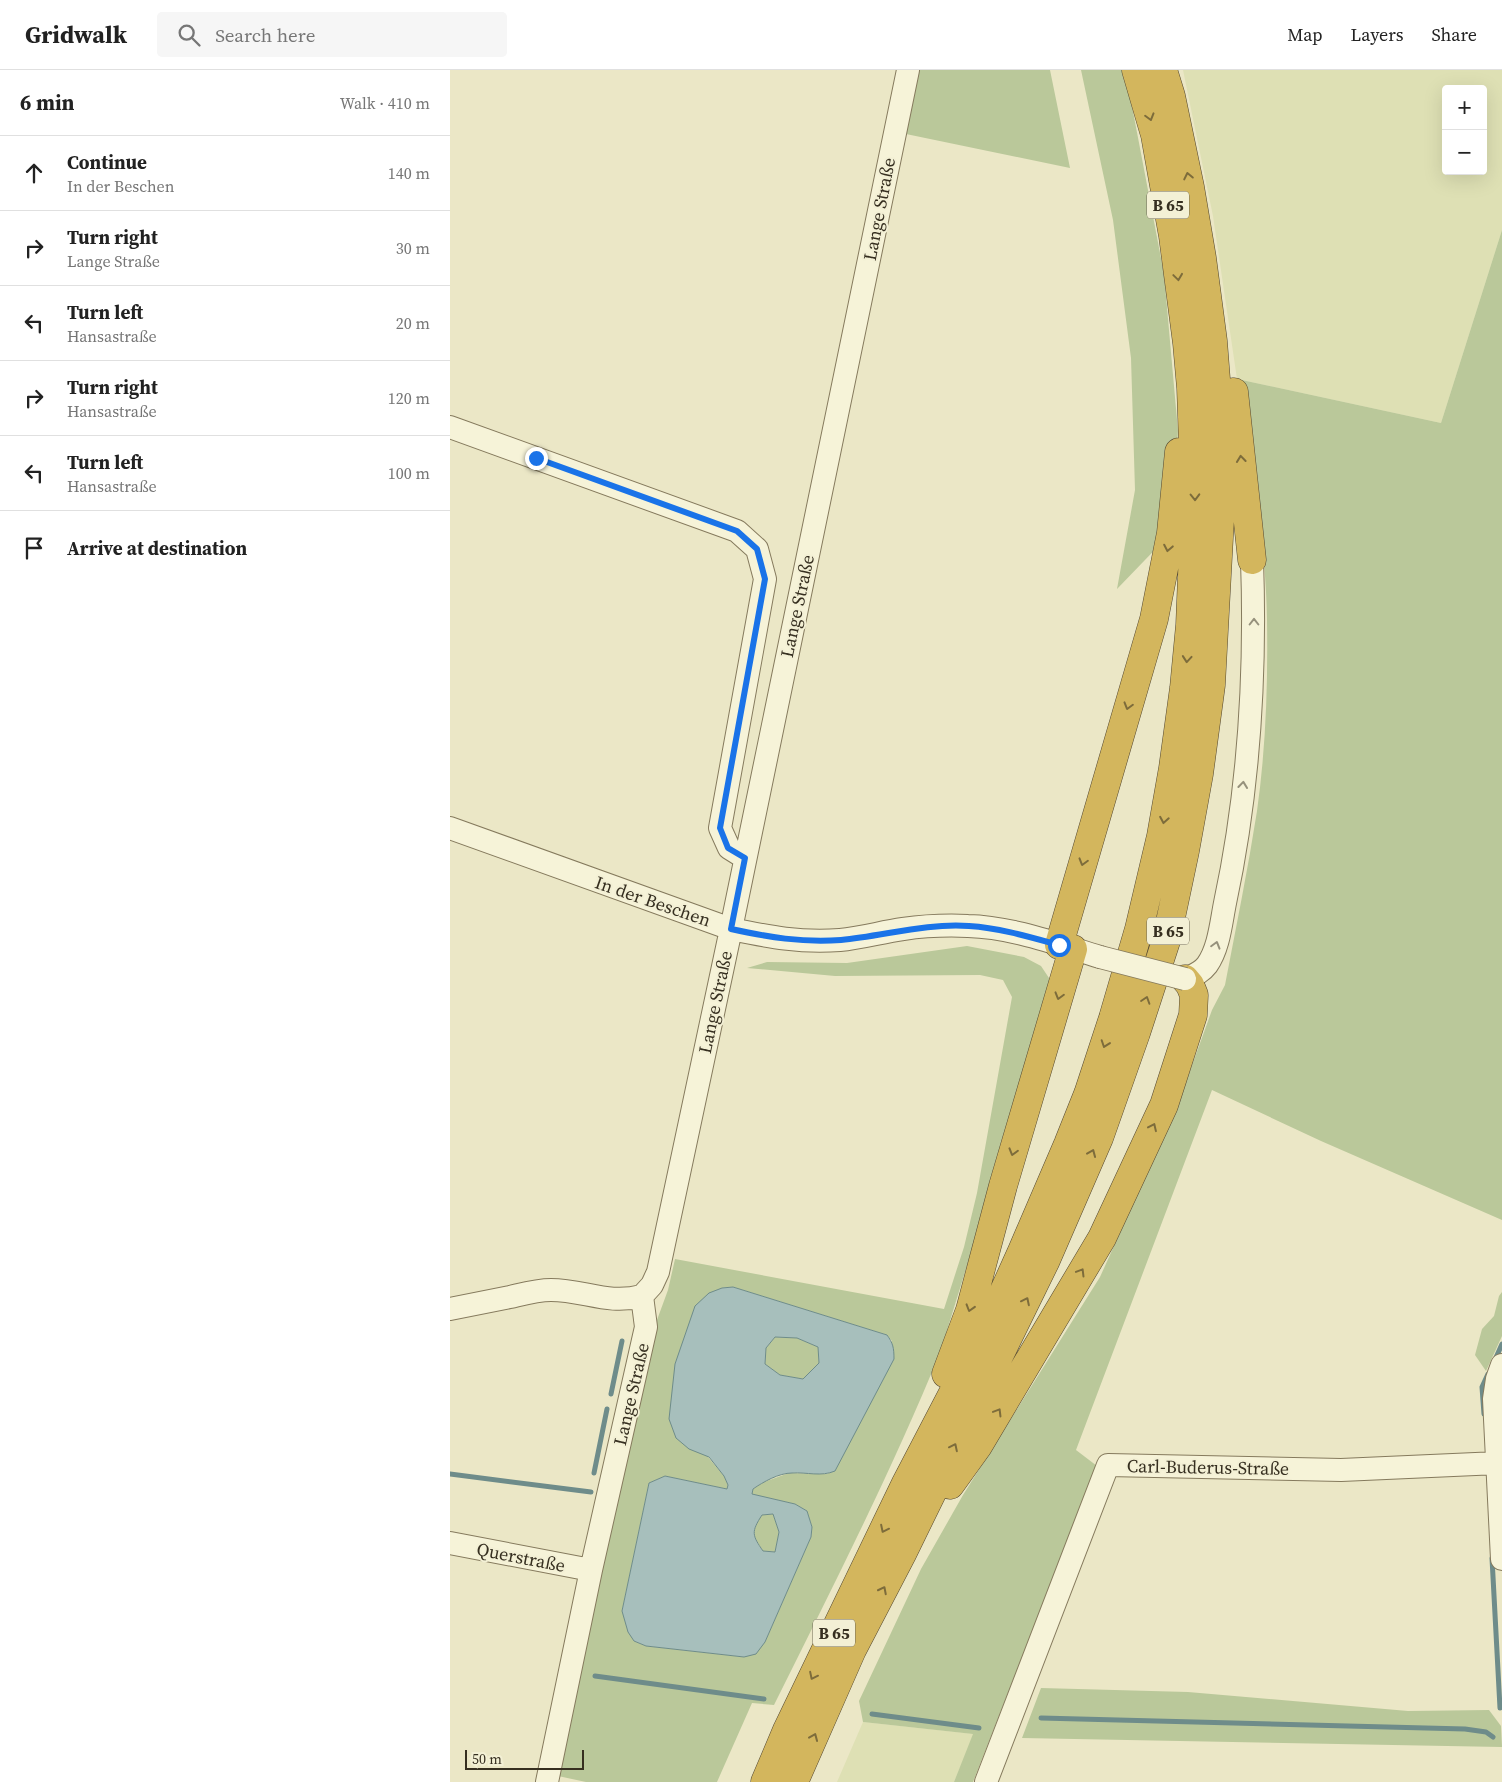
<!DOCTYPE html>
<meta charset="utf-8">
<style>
body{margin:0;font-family:"Source Serif 4",serif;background:#f6f6f6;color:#222}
.controls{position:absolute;right:15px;top:15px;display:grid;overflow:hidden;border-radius:5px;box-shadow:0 5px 20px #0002}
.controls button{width:45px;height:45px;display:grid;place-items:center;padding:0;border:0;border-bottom:1px solid #e0e0e0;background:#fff;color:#222;font:25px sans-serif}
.scale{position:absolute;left:15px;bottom:12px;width:119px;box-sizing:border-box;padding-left:5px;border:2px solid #362f20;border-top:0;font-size:14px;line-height:18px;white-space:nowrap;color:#362f20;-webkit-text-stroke:4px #f3f0d5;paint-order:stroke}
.stop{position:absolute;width:15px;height:15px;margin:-11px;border:4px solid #1a73e8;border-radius:50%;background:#fff}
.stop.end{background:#1a73e8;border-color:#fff;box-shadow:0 1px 5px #0008}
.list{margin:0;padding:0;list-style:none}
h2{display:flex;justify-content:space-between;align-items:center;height:65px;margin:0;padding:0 20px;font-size:21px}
h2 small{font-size:16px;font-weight:400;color:#767676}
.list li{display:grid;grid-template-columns:32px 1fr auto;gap:15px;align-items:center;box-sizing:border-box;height:75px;padding:0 20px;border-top:1px solid #e0e0e0}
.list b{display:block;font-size:19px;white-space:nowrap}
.list p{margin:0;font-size:16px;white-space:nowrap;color:#767676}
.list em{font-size:16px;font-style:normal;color:#767676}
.icon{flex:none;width:28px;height:28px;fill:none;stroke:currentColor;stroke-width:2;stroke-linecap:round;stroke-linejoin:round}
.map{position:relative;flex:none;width:1052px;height:1712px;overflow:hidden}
header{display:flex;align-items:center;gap:30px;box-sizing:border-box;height:70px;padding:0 25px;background:#fff;border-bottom:1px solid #e0e0e0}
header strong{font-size:24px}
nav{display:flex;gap:28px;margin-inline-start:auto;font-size:18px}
.search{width:350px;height:45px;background:#f6f6f6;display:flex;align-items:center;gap:12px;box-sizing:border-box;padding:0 18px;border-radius:5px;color:#767676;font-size:19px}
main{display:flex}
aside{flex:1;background:#fff}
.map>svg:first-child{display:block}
.farmland{fill:#dee0b4;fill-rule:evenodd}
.green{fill:#bac89a;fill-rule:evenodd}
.water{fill:#a7bfbc;stroke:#6e8c8a;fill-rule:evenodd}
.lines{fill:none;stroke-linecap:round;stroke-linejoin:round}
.stream{stroke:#6e8c8a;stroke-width:5}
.minor-casing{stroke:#857a5d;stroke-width:24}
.highway-casing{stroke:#534731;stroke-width:29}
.minor{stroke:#f6f3d8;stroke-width:22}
.highway{stroke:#d3b65d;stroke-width:28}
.minor-bridge-casing{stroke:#857a5d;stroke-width:24;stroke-linecap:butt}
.minor-bridge{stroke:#f6f3d8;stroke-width:22}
.oneway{stroke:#7d6c3b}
.oneway2{stroke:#96917c}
.route{stroke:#1a73e8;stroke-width:6}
.labels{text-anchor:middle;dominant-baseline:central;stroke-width:4;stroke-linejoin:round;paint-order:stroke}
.shield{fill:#f3f0d5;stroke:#6f6956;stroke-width:1}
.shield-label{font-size:16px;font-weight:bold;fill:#362f20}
.street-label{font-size:18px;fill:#362f20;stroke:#f3f0d5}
</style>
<header>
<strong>Gridwalk</strong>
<div class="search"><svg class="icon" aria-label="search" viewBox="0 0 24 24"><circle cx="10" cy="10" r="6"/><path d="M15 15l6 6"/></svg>Search here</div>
<nav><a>Map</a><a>Layers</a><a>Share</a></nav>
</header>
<main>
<aside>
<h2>6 min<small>Walk · 410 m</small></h2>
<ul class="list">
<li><svg class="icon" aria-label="ahead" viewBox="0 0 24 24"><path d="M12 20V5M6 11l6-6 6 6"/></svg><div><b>Continue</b><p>In der Beschen</p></div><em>140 m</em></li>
<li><svg class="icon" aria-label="right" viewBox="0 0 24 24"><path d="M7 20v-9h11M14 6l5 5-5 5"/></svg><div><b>Turn right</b><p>Lange Straße</p></div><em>30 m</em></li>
<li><svg class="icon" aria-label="left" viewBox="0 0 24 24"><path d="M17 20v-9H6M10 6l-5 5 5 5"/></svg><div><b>Turn left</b><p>Hansastraße</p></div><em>20 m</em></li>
<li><svg class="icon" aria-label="right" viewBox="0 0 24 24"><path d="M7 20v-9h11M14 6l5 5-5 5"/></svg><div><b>Turn right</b><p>Hansastraße</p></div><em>120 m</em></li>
<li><svg class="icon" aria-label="left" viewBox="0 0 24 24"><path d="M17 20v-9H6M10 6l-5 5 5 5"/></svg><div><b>Turn left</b><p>Hansastraße</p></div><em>100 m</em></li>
<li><svg class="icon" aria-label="arrive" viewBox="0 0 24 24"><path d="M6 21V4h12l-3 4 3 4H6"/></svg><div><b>Arrive at destination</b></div></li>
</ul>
</aside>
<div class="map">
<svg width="1052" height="1712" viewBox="0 0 1052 1712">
<rect width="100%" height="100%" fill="#ebe7c6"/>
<path class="farmland" d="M733,0H1052V160L991,353L787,309L763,146ZM996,19H1033V101H996Z
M413,1652L524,1664L504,1712H387Z"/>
<path class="green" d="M469,0H600L620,98L456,64Z
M631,0H684L681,31L714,204L728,361L721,463L667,519L685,420L681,288L663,150Z
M1052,160V1150L871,1071L762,1020L626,1380L647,1396L523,1712H504L523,1664L413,1652L409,1631L471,1499L513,1425L650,1207L728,1034L762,940L775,915C786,857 798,799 807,741C816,677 818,613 817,549C816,469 799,388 787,309L991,353Z
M517,876L574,887L591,896L601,911L594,945L491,1280C442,1401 382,1518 324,1635L302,1633L267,1712H136L108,1706L200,1269L218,1220L225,1189L494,1239L514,1177L527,1123L562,927L553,910L530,905L385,906L297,898L317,892L397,893ZM283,1217L437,1265L442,1271L378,1404L339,1403L314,1412L303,1419L301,1424L345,1434L357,1441L362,1457L361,1467L315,1572L294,1587L196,1576L184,1571L172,1541L199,1413L215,1406L277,1419L278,1415L274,1406L258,1387L272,1218Z
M1052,1222V1266L1036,1301L1025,1285L1032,1259L1044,1246L1049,1226Z
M325,1267L347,1268L368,1277L369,1293L353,1309L330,1305L315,1294L316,1278Z
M323,1444L329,1462L325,1482L313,1481C302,1464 301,1462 312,1445Z
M591,1618L738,1622L958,1641L1039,1640L1051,1656L1052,1677L572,1668Z"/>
<path class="water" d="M283,1217L437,1265C443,1273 444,1278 444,1289L385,1401C371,1407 357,1402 342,1403C329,1403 313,1412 303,1419L302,1424L345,1434L357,1441L362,1457L361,1467L315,1572L306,1584L294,1587L196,1576L184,1571L178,1562L172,1541L199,1413L215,1406L277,1419L278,1415L274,1406L259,1387L239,1379L226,1368L219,1349L225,1294L245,1236L259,1223L272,1218ZM325,1267L347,1268L368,1277L369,1293L353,1309L330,1305L315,1294L316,1278ZM323,1444L329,1462L325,1482L313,1481C302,1465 301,1462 312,1445Z"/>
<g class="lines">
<path class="stream" d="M1044,1292L1052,1274
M161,1324L172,1271
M1034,1344L1032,1317L1038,1304
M144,1403L157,1339
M0,1404L141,1422
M1042,1488L1050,1638
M145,1606L314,1629
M422,1644L529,1658
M591,1648L1015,1659L1036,1662L1043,1667"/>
<defs>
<path id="minor" d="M0,357L287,461L307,479L315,509L270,758L279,778L295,788
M0,758L281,859C320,867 350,873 390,870C411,868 432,862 453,859C474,856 496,855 518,856C562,857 607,874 650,887
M735,909C744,905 751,903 757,895C769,878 771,853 775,833C799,721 806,604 802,490
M0,1239C20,1235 40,1231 60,1227C73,1224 87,1220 101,1220C134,1220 158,1235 192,1226
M1052,1295L1047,1309L1044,1329L1052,1489
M0,1473L141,1500
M97,1712L141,1500L196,1257L192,1226L202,1215L208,1202L281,859L458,0
M536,1712L658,1395L891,1400L1048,1393"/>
<path id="highway" d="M784,322L802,490
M609,875L704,549L721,463L729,382
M496,1304L520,1240L553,1116L623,879
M500,1415L528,1376L652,1168L714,1035L743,945L744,925L740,915L735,909
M315,1712L337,1660L455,1415L540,1252L572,1181L618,1074L638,1024L663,948L689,859L711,766L723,698L734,618L740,555L745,432L741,318L737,273L723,166L705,65L686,0
M344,1712L402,1580L452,1484L596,1190L649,1068L686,963L716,871L735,781L749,704L761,615L770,449L769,348L763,271L752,188L740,117L721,26L713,0"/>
</defs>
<use href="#minor" class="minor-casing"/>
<use href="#highway" class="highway-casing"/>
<use href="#minor" class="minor"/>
<use href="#highway" class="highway"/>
<defs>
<path id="minor-bridge" d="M650,887L735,909"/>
</defs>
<use href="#minor-bridge" class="minor-bridge-casing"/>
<use href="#minor-bridge" class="minor-bridge"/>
</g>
<defs><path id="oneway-chevron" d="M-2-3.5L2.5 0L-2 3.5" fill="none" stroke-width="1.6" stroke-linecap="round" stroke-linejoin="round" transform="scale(1.25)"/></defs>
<g class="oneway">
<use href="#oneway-chevron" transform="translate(700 47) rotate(74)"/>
<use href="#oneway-chevron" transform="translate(738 106) rotate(-102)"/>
<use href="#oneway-chevron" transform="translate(728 207) rotate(82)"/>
<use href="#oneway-chevron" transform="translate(791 389) rotate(-96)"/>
<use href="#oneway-chevron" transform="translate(745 427) rotate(89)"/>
<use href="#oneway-chevron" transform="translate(718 478) rotate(101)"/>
<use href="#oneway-chevron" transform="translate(737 589) rotate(95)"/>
<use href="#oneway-chevron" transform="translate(678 636) rotate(106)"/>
<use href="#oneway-chevron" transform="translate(714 750) rotate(100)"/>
<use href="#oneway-chevron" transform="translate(633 792) rotate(106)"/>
<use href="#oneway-chevron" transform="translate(609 926) rotate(106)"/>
<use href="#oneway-chevron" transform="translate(696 930) rotate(-72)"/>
<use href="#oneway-chevron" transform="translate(655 974) rotate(109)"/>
<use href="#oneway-chevron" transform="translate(703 1057) rotate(-65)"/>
<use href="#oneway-chevron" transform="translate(563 1082) rotate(106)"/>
<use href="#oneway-chevron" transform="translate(642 1083) rotate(-67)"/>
<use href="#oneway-chevron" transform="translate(631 1202) rotate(-59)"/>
<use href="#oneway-chevron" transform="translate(576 1231) rotate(-64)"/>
<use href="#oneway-chevron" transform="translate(520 1238) rotate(107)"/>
<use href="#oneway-chevron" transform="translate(548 1342) rotate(-59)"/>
<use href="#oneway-chevron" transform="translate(504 1377) rotate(-64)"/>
<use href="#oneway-chevron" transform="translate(434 1459) rotate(116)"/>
<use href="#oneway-chevron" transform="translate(433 1520) rotate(-63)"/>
<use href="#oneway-chevron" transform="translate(363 1606) rotate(116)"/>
<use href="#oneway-chevron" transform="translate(364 1667) rotate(-67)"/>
</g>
<g class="oneway2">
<use href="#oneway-chevron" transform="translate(804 552) rotate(-90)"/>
<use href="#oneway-chevron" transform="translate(793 715) rotate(-84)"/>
<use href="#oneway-chevron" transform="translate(766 875) rotate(-74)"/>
</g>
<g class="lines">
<path class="route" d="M86,388L287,461L307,479L315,509L270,758L278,778L295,788L281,859C318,867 352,873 391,870C434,866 475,853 519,856C550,858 580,867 609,875"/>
</g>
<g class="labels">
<g class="shield">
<rect x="697" y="121.5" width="42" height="27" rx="4"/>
<rect x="697" y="847.5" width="42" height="27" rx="4"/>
<rect x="363" y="1549.5" width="42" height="27" rx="4"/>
</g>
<g class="shield-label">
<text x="718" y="135">B 65</text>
<text x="718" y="861">B 65</text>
<text x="384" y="1563">B 65</text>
</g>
<g class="street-label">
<text transform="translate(429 139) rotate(-79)">Lange Straße</text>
<text transform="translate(347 536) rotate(-78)">Lange Straße</text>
<text transform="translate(203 831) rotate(19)">In der Beschen</text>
<text transform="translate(265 932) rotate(-78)">Lange Straße</text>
<text transform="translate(181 1324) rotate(-77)">Lange Straße</text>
<text transform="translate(758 1397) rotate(1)">Carl-Buderus-Straße</text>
<text transform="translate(71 1487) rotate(11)">Querstraße</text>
</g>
</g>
</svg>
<div class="controls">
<button>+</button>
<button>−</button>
</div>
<div class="scale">50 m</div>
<div class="stop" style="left:609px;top:875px"></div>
<div class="stop end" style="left:86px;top:388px"></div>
</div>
</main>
